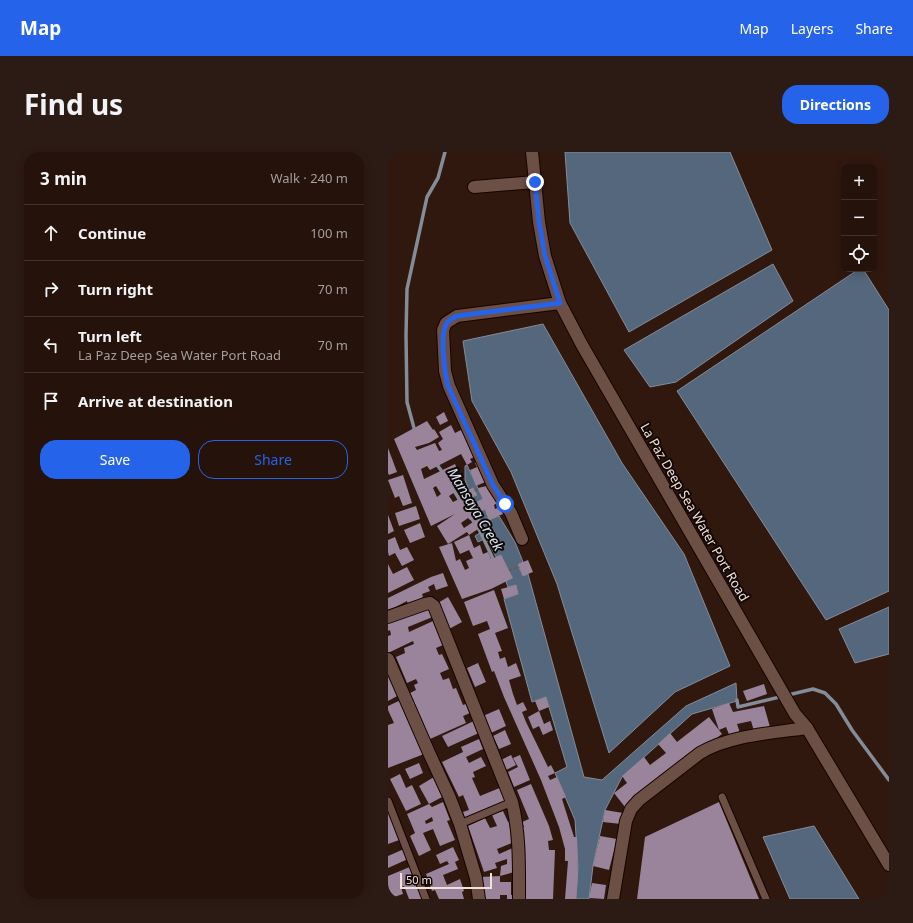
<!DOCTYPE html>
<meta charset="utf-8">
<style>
body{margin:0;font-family:"Noto Sans",sans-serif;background:#2c1b14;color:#f1f3f6}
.controls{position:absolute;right:12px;top:12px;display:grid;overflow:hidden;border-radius:8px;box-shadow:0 2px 10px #0003}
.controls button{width:36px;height:36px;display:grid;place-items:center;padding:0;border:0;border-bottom:1px solid #41322c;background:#24120b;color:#f1f3f6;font:20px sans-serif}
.scale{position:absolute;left:12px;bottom:10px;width:92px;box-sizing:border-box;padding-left:4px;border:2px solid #f2e0da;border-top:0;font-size:11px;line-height:14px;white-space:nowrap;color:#f2e0da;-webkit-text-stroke:3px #110704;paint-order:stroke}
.stop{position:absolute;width:12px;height:12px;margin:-9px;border:3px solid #2563eb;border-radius:50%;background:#fff}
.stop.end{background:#2563eb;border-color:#fff;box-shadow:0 1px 4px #0008}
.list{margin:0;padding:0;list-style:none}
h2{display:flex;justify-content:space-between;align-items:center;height:52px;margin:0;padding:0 16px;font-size:17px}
h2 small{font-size:13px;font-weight:400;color:#a39e9d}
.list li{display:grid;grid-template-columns:26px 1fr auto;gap:12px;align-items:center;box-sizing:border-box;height:56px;padding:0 16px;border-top:1px solid #41322c}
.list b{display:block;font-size:15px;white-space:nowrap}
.list p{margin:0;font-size:13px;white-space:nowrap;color:#a39e9d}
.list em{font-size:13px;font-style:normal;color:#a39e9d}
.actions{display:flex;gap:8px;padding:12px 16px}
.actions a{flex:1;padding:9px 0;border:1px solid #2563eb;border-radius:16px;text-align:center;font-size:14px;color:#2563eb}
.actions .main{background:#2563eb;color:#fff}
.icon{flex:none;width:22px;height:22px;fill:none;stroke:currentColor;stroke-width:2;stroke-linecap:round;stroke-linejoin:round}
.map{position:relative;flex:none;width:501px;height:747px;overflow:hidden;border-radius:16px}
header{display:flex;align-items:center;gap:24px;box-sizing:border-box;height:56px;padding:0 20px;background:#2563eb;color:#fff}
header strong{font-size:19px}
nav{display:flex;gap:22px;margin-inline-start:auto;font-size:14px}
.intro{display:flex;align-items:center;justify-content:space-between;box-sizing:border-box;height:96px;padding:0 24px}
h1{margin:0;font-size:28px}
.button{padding:10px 18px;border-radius:16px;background:#2563eb;color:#fff;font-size:14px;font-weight:700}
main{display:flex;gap:24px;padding:0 24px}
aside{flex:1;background:#24120b;border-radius:16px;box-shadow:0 2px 10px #0003}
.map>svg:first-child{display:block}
.water{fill:#55677d;stroke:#848b99}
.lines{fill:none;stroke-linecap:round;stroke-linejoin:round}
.stream{stroke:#848b99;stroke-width:3.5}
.building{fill:#99849b;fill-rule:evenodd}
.service-casing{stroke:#170300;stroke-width:9}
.minor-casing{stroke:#170300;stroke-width:14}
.secondary-casing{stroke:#170300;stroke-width:14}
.path{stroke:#6d564e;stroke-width:2;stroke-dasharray:3 2;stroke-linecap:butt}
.service{stroke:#6c4f45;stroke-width:7}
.minor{stroke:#6c4f45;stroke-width:12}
.secondary{stroke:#6c4f45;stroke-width:12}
.route{stroke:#2563eb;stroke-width:5}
.labels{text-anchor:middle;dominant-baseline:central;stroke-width:4;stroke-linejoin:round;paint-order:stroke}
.street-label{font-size:13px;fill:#f2e0da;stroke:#110704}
.water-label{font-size:14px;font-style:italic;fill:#d6e5f6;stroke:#110704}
</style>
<header>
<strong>Map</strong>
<nav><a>Map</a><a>Layers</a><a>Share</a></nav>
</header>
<div class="intro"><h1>Find us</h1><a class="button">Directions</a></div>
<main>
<aside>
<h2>3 min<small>Walk · 240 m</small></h2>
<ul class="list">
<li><svg class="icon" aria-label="ahead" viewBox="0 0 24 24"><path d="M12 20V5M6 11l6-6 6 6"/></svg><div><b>Continue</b></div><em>100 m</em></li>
<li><svg class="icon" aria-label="right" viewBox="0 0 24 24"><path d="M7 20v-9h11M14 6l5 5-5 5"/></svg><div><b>Turn right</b></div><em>70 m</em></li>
<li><svg class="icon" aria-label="left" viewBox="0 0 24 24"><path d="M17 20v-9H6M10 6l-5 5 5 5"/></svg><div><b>Turn left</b><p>La Paz Deep Sea Water Port Road</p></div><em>70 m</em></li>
<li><svg class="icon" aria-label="arrive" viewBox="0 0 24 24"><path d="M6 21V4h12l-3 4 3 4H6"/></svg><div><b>Arrive at destination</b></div></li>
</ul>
<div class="actions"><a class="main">Save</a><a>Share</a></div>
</aside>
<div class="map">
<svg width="501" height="747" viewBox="0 0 501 747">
<rect width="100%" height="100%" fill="#30180f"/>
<path class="water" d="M177,0H342L384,98L241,180L182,71Z
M385,112L405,149L288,230L262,235L236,198Z
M471,117H475L501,158V439L438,468L289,239Z
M155,172L234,311L296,402L342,514L287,540L221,601L169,432L123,320L84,249L75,189Z
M79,313L95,347L89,350L94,359L97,357L101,368L111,364L127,390L135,410L130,413L135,424L140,422L196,625L214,628L298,554L348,531L349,549L304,562L234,625L217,658L205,714L201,747H188L190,714L187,668L167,621L179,615L158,545L144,550L116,447L130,442L128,433L120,435L118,430V414L113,403L108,405L98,386L90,390L87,384L98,377L82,352L86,350L84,345L89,343L85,336L81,338L77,328V314Z
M501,455V502L467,511L451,477Z
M426,674L471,747H402L375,685Z"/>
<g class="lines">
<path class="stream" d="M28,280L26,276L19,250L18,183L19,137L39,45L50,26L57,0
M47,310L55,321
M65,337L73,350
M82,364L92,379L106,409
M349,548L350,555L425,537L437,541L448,552L464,578L501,628"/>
</g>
<path class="building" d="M56,260L60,269L52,273L48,265Z
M39,269L45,278L46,277L51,285L41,291L27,295L29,298L47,291L51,299L54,298L50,291L55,287L51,280L63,273L67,281L73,278L88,304L82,307L84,310L79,313L73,302L42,318L39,314L33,317L36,327L67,312L74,331L65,336L67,340L61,344L65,350L73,346L69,338L79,333L81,338L85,336L89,343L84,345L87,350L82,352L90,363L82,368L80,366L73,371L76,376L91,366L96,373L81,383L86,396L92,393L95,402L100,400L103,407L113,403L125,426L103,437L74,447L51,395L64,391L68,409L72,407L77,418L81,416L78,409L85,406L81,398L72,402L66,390L81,383L79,380L60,392L49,374L67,362L43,374L6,287ZM48,334L53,342L49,345L45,336Z
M0,296L9,320L1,323L0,321Z
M93,308L102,328L88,334L82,318L89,315L87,311Z
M15,323L24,351L15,354L11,344L7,346L0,328Z
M103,333L105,342L109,351L106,353L107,357L112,355L115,362L101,368L97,357L94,359L89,350L95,347L90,336Z
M28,354L32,367L11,374L7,361Z
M0,363L6,379L0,382Z
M32,371L37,385L22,391L16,378Z
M7,385L12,398L19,395L26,408L14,414L7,401L1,404L0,400V388Z
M140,408L145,420L135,424L130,412Z
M0,412L5,422L19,415L26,428L0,441Z
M55,421L60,434L48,438L46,432L40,435L42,439L34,442L35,445L20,453L19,449L0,459V446L43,425Z
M128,433L130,442L116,447L113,437Z
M106,438L120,476L107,481L114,499L110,500L112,507L117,505L120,515L128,511L133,524L121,528L125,542L129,553L135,550L139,558L134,560L138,570L160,615L163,613L167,621L160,624L162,628L169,625L178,645L174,647L186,685H189L190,723L188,747H177L180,709H177V697L171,675L153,628L116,545L106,519L104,520L90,482L102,477L99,469L85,474L76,450Z
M60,445L74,470L61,477L48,452Z
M42,453L47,464L20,475L21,480L45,469L55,493L48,496L51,503L54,502L61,517L52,521L55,528L61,526L65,537L68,536L75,553L78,552L82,561L75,564L78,571L42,587L22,541L28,538L26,533L30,531L28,527L19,531L8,505L17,501L16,496L26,492L25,489L0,501V484L3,483L2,478L0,479V471Z
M90,511L98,530L87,535L79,516Z
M0,521L13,542L0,549Z
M376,532L379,542L359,549L355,539Z
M158,545L161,555L151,559L147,549Z
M15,547L36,602L0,616V573L6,571L0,558V554Z
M341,551L345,560L376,554L382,575L366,579L363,569L349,572L352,581L342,585L338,575L331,578L324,557Z
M111,557L118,574L103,581L95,564Z
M151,559L156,572L162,569L165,578L155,583L151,574L145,577L140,565Z
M321,565L334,582L237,655L226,641L239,631L234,624L256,605L262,613L278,601L270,592L282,581L289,590Z
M88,568L93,580L60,595L54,584Z
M117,578L123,592L111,597L105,584Z
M91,587L95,597L78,605L81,611L93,605L98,614L85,620L87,625L84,626L92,644L114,635L119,648L77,666L75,660L81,658L78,650L75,643L71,645L54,610L75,600L73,595Z
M123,603L128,613L118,618L113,608Z
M132,603L142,628L126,635L120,620L130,615L125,606Z
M31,611L35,621L22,627L17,617Z
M12,622L18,636L24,633L33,652L18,659L2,627Z
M46,625L56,644L41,652L31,634Z
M143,632L161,674L165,688L160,689L161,698H167L165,747H136L137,713L136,699L131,676L136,675L134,670L141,667L129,638Z
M55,650L62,668L59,669L67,688L52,694L45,677L35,681L43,698L31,704L22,684L27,681L19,662L41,652L44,655ZM44,665L45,669L38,672L37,669Z
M331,650L371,747H249L257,685Z
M0,654L14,687L0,692Z
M217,658L235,661L233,672L215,670Z
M115,659L120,670L122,669L129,689L109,697L111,702L127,695L126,720L112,724L113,714L119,712V707L107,711L109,716L96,720L80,674L97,666L102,676L109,674L104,663Z
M212,684L229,687L221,718L205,714Z
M65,695L71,708L67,710L70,717L55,723L59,733L72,727L76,739L74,740L76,747H51L47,738L44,739L38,722L61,712L59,709L52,712L48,703Z
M16,697L20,707L0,716V704Z
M24,714L36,747H21L16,734L13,735L15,742L0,747V724Z
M112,724V730H123V743H128V747H119V743H112V747H94L92,725Z
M204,731L218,733L216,747L201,746Z"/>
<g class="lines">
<defs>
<path id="service" d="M334,645L378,747
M0,649L38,747
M72,672L124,650"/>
<path id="minor" d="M86,35L147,30
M134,387L123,361L105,333L61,234L57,219L55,178L58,171L69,164L172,151
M0,465L37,452L42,451L46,454L124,650C132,682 131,715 131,747
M0,507L42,603L61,644L72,672L88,726L91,747
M225,747L238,669L243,657L251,648L312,601C342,583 385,581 419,576"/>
<path id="secondary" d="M144,0L151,70L157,104L172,151L194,193L407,562L419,576L501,713"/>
</defs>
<use href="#service" class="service-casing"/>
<use href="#minor" class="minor-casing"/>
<use href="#secondary" class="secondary-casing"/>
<path class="path" d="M87,339L90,336
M121,418L131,415"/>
<use href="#service" class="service"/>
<use href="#minor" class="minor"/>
<use href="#secondary" class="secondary"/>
</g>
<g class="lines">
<path class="route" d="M117,352L105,333L60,234C57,221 51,181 59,171C61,167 66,166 69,164L172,151L157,104L151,70L147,30"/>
</g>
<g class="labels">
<g class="street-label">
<text transform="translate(307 360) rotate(60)">La Paz Deep Sea Water Port Road</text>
</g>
<g class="water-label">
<text transform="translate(88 357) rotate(59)">Mansaya Creek</text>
</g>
</g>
</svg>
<div class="controls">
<button>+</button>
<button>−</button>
<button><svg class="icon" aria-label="locate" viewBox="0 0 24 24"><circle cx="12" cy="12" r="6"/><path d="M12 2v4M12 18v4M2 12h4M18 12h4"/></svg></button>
</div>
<div class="scale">50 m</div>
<div class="stop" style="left:117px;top:352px"></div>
<div class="stop end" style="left:147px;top:30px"></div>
</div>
</main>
